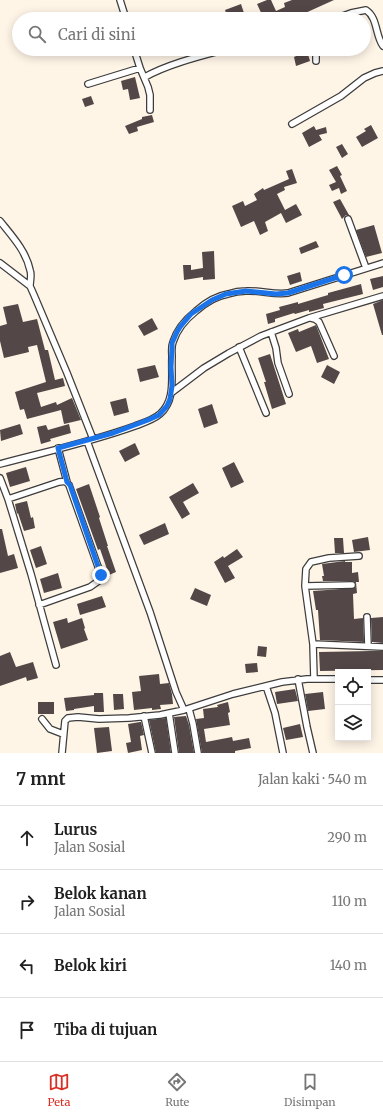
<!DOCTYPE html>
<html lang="id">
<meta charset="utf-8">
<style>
body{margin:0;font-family:Merriweather,serif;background:#f6f6f6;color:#222}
.controls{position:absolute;right:12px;bottom:12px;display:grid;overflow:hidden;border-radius:0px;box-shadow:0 2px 10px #0003}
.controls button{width:36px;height:36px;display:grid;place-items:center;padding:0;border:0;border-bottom:1px solid #e0e0e0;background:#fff;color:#222;font:20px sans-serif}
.stop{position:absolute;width:12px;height:12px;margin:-9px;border:3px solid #1a73e8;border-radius:50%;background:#fff}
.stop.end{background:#1a73e8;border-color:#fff;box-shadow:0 1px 4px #0008}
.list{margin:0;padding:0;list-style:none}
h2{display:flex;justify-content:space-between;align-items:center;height:52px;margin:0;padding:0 16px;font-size:17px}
h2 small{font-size:13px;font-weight:400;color:#767676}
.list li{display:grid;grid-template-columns:26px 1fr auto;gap:12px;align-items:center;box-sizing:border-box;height:64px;padding:0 16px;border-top:1px solid #e0e0e0}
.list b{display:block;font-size:15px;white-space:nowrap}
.list p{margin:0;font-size:13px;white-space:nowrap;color:#767676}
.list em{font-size:13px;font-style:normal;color:#767676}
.icon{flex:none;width:22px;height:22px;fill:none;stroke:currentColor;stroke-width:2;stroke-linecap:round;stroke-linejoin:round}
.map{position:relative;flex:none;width:383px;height:753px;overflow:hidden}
.search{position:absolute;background:#fff;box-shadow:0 2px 10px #0003;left:12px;right:12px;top:12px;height:44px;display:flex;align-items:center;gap:10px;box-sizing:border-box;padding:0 14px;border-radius:22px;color:#767676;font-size:15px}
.sheet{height:308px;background:#fff}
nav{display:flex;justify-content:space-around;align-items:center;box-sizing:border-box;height:56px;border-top:1px solid #e0e0e0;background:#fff;font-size:11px;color:#767676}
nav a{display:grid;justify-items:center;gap:2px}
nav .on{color:#d93025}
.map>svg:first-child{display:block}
.building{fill:#534847}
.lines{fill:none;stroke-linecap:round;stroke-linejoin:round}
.street-casing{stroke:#3d3d3d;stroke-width:8}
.street{stroke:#fff;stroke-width:5.5}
.route{stroke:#1a73e8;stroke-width:5}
</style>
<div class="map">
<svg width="383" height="753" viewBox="0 0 383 753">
<rect width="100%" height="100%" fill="#fff5e7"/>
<path class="building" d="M267,0H271L276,11L285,7L284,3L292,0H334L292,19H291L288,13L279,17L280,19H264L257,4Z
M241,4L246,19H228L225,10Z
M307,51L310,61L296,66L294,57Z
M135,77L140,98L130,100L128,89L123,90L121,81Z
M91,96L94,104L85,107L82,99Z
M152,115L154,122L137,127L138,131L129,134L125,126L142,119V117Z
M371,125L378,138L362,147L356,137L366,131L364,129Z
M314,126L316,130L326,127L327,133L319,135L322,140L309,147L302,133Z
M342,144L348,154L342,158L336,147Z
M337,166L342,175L340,176L347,191L341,194L339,188L332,191L329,185L336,182L329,170Z
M292,169L297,183L284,187L285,190L277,194L285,210L296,204L302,215L286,223L281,213L265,222L268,231L260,235L254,221L241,227L232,206L243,201L245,206L257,200L254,194L263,188L264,190L289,179L286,171Z
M340,199L349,215H346L342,219L333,202Z
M374,225L382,253L366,257L356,230Z
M316,241L319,247L301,254L299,248Z
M214,251L215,279L203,280V277L184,280L183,265H191V270L203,268L202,252Z
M300,272L302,281L290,285L287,276Z
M383,276V287L373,290L370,279Z
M361,284L363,294L323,304L324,308L309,312V310L295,314L294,313L275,319V322L268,324L266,314L280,310L279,307L298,302V304L328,295V293Z
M383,300V335H382L373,304Z
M18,304L23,322L37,319L45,350H48L55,380L63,378L65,386L37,393L41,407L56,402L57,405L72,398L81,420L64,424L61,410L27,419L24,409L20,410L15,392L46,382L37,345L28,347L29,352L4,358L0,341V326L7,324L3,307Z
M152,318L158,329L144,336L138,326Z
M316,325L329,359L317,363L311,346L296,352L288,333L298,329L299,332Z
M270,354L286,404L272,409L264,382H266L258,358Z
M155,365L159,377L140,382L137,369Z
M327,365L340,372L334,384L321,377Z
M126,398L129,412L114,416L110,402Z
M212,404L218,423L204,428L198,409Z
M20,424L23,434L1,441L0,430Z
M69,424L71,433L50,439L51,441L41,444L37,427L46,425L48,430Z
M135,443L140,454L125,462L119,451Z
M234,462L244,482L231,488L222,468Z
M26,467L30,481L10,487L6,473Z
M193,483L199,493L183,502L190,514L182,519L169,497Z
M89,484L100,517L99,518L108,546H107L116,572L109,575L100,549L98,550L76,489Z
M27,501L31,518L33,517L35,528L24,531L18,513L17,514L15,504Z
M165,523L169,534L144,545L139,535Z
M0,529H2L8,556L14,554L18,568L0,573Z
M368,537L370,550L354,552L352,540Z
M334,538H343L344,553H335Z
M41,546L47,564L36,568L30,550Z
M237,549L243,557L228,566L235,578L225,583L214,562L223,556L224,558Z
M345,561V562H352V573L358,572L359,582H356L357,593L353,594L354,619L363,618L364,642L320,640L318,610H316L313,591L355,588L356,585L355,582L352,581H323L322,576H324L322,564Z
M58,573L62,588L44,593L40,579Z
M195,588L211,595L207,606L190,599Z
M102,596L106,607L80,615L77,604Z
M383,617V643L372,642L371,618Z
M67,618L68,623L82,618L85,628L84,629L88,640L61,649L53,622Z
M258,646L267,647L266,657L257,656Z
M371,651H383V670L320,671L319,652Z
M10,652L16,667L33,662L38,678L27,681L26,677L0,686V656Z
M257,663L258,672L246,673L245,664Z
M159,674L160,684L169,683L172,694L173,704L160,705L161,709L152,710V708L134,710L132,692L141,691L139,676Z
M295,689L298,701L277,704L275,692Z
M323,692L325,709L308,711L305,694Z
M94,693H103L104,712H94V706L74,709V710L66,711L64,698L94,695Z
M113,694H123L124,709L114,710Z
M38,702H54V714H38Z
M228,702L230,712L228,713L230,725L204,729L206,742L232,737L233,741L249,738L251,748L235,751V753H202L196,719L204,718L203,709L218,707L217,705Z
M186,716L189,725L194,753H179L174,717Z
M166,718L171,753H156L149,720Z
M140,722H141L144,735L140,736L142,750L128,753L126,743L131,742L128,724Z
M300,724L303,737L286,740L283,728Z
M109,727L112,751L97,753L94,728Z"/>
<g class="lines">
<defs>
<path id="street" d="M120,0L126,19
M334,19L351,13L366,10C378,18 375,35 383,46
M134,49L140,68L148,87L150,95V110
M316,61V49
M145,77C168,64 201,56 227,49
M88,84L140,68
M292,124L341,96L364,78L375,73L383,71
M348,219L366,268
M0,221C12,236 26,251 30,270C32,275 30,281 30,286
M0,263L30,286L34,295L67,373L93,439
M311,318L315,319L319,322L334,356
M271,332L276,348L278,363L289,394
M239,347L266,413
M171,393L204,368L229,353L261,336L309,318L383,296
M87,441L150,612L176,692L184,710L233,694L282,682L307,679H338
M58,448L67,482
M0,464C45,452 91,442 135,426C143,423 153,420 160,414C176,400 171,377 172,357C172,352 171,347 173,342C177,329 186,319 196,311C205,303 216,296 228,294C234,292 240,291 246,291C260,290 274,295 288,293L383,263
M0,478L8,499L31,574L56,665
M8,499L59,482C64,481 66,481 69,485L101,575L100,580L90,587L39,605
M305,586L352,585
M367,617L368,646
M313,644L383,647
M298,679L307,727L313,753
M314,679L313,644L305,586L306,569L311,562L329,558L359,556
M368,680H383
M266,686L275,713L283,753
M189,709L193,724L198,753
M169,713L175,753
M144,716L152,753
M42,719L50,729L63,734
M62,753L65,721L68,718L78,717L99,719L129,718L160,715L184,710"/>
</defs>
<use href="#street" class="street-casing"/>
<use href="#street" class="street"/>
</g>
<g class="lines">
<path class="route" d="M101,575L70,485L67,482L58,448L113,433L148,420L159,415L167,406L170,399L172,386L171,367L172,348V343L177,332L180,327L191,314L212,300L226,294L246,291L276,294L288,293L344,275"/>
</g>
</svg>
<div class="controls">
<button><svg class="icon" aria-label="locate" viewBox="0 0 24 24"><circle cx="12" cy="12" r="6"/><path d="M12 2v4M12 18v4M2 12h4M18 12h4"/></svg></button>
<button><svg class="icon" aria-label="layers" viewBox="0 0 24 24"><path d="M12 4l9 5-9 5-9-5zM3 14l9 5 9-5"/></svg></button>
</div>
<div class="stop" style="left:344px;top:275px"></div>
<div class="stop end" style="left:101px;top:575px"></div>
<div class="search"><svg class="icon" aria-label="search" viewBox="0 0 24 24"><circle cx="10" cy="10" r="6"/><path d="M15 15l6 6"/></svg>Cari di sini</div>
</div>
<section class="sheet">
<h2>7 mnt<small>Jalan kaki · 540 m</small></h2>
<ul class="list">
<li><svg class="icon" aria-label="ahead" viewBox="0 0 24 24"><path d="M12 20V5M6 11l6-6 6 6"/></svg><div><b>Lurus</b><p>Jalan Sosial</p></div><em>290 m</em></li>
<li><svg class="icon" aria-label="right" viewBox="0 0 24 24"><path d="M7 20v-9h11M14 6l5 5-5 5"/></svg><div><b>Belok kanan</b><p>Jalan Sosial</p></div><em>110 m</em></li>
<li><svg class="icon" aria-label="left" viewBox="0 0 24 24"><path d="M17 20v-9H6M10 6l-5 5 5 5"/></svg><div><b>Belok kiri</b></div><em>140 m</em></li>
<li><svg class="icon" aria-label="arrive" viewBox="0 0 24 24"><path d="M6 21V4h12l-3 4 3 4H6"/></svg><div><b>Tiba di tujuan</b></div></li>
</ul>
</section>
<nav>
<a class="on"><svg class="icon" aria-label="map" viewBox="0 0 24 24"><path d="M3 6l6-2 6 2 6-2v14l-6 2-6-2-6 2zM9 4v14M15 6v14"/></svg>Peta</a>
<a><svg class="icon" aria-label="directions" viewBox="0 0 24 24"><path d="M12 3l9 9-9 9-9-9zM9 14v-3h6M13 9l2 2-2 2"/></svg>Rute</a>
<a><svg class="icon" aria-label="saved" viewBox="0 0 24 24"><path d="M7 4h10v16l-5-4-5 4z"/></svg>Disimpan</a>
</nav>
